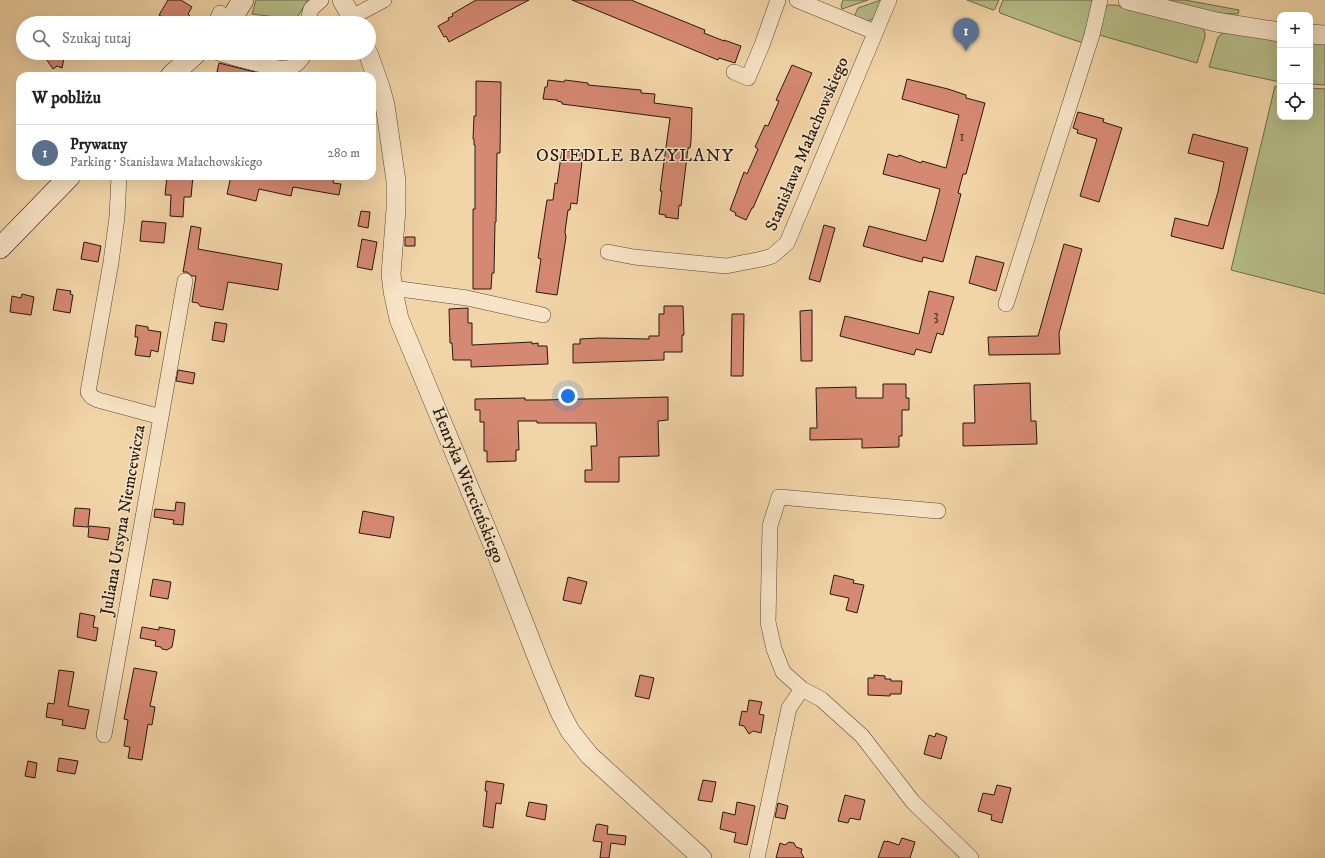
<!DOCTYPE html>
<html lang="pl">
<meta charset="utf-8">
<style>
body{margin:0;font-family:"IM FELL DW Pica",serif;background:#f6f6f6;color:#222}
.controls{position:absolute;right:12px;top:12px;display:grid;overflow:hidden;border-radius:8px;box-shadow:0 4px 16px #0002}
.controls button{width:36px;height:36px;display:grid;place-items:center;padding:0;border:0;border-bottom:1px solid #e0e0e0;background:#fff;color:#222;font:20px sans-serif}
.you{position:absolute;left:568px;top:396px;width:14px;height:14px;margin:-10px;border:3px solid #fff;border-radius:50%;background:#1a73e8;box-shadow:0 0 0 6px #1a73e833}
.badge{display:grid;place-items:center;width:26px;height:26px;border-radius:50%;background:#8f2418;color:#fff;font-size:13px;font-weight:700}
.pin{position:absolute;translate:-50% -33px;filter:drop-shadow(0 1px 2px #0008)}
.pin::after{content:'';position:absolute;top:21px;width:14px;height:12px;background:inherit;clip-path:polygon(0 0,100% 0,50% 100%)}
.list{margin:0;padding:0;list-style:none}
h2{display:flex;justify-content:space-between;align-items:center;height:52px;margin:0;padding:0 16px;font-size:17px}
h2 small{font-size:13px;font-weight:400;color:#767676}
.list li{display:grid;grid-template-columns:26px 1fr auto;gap:12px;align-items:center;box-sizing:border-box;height:56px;padding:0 16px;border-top:1px solid #e0e0e0}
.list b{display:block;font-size:15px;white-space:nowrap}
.list p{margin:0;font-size:13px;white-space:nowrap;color:#767676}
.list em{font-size:13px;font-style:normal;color:#767676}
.icon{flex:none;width:22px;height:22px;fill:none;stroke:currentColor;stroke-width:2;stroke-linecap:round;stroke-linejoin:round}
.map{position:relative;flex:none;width:1325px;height:858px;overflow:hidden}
.search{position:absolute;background:#fff;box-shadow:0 4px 16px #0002;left:16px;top:16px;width:360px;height:44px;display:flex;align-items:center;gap:10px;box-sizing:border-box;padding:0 14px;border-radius:22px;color:#767676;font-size:15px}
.panel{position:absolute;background:#fff;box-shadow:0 4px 16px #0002;left:16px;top:72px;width:360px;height:108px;border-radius:12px}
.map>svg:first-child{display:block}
.green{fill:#b6be8a;stroke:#6e6c4d}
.building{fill:#d68972;stroke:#251910}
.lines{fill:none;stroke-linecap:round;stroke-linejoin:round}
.minor-casing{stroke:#584836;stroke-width:16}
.tertiary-casing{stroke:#584836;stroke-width:20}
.secondary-casing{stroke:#251910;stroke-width:22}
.minor{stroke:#f7e4c6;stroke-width:15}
.tertiary{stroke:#f7e4c6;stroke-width:19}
.secondary{stroke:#f7e4c6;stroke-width:21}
.labels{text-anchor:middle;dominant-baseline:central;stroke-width:3;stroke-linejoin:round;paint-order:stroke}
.number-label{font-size:15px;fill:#513528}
.street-label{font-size:17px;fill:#251910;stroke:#f7e4c6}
.neighbourhood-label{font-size:18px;letter-spacing:1px;fill:#251910;stroke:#f7e4c6}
</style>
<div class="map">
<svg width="1325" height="858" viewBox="0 0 1325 858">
<rect width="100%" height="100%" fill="#f2d5a7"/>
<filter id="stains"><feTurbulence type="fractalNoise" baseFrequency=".005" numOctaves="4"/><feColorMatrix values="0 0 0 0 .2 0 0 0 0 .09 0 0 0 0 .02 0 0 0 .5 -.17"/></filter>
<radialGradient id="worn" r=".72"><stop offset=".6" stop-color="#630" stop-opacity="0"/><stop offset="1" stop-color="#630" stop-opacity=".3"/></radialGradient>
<path class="green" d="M256,0H308L298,16L291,19L252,14Z
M843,0H868L842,9L841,6Z
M881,0H884L875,18L867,21L854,17L858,8Z
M967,0H999L995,9L993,10Z
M1003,0H1092L1093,5L1083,43L1062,36L1000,13L999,10Z
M1150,0H1185L1239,10L1238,14L1204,13Z
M1108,5H1116L1134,11L1202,27L1205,33V37L1197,63L1096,34L1106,7Z
M1224,32L1280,39V82L1209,67L1218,37Z
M1310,42H1325V85L1310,84Z
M1275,86H1280V117H1310V88L1325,89V294L1231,270Z"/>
<path class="building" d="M168,0H181L192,7L188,14L190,16L186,23H173L159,15Z
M476,0H529L449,42L446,36L444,37L438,26L449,20L448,18L453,16L452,14Z
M572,0H631L705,30L704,33L724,41V40L741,46L735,63L719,58L718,60Z
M42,53H65L62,68L57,66L53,69Z
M219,63L267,75V76H235L217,72Z
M792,65L812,73L753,208H752L746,220L735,215L736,213L730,210L744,172L747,174L758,149L755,147L765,125L768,126L779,101L776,100Z
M907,79L948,89L966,95V98L985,103L966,174H963L958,193L961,194L943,262L923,257L922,262L914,260L863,246L869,226L926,241L935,209L940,189L883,174L888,154L898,157L899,155L921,163L922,161L946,168L950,152L959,115L902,99Z
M548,80L564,82L565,80L588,83V85L641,90V93L655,94L654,103L692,108L691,141L690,148H688L681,206L679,205L678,219L665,217L666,215L659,214L662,191H660L670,118L562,104V102L557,101V100L543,99L545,87H547Z
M476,81L501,82L500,153H497L496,222H495L494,273H492L491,289H473V209H475V145H474V139H473L474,116H476Z
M1078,112L1104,119L1103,122L1122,128L1099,202L1080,196L1097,139L1077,133L1078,130L1073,128Z
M1193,134L1248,148L1223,249L1171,236L1175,218L1208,226L1218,192L1224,162L1188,153Z
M562,150L583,153L577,204L571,203L570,210H568L565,232L566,237L557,295L536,292L541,259L538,258L547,200H553L555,183L557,184Z
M167,176H193L191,197H184L183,217L170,216L171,195H165Z
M231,176H324L334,178L333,183L341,184L339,195L293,187L291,196L259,189L256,201L227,194Z
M361,211L370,212L368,228L358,226Z
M142,221L166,223L164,243L140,241Z
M824,225L835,228L820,282L809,279Z
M191,226L201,228L198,249L282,264L278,290L228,282L223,310L200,306L198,303L192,302L196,276H192L187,272H183Z
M405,237H415V246H405Z
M362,239L377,242L372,270L357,267Z
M84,242L101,246L98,262L81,259Z
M1064,244L1082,249L1059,333L1060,354L989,355L988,337L1038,336Z
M976,256L1004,263L996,291L969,283Z
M57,289L71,291L70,294L73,295L70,313L53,310Z
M929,291L954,297L943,335L937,333L931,353L916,349L914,355L840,336L845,316L919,334Z
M22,294L34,297L31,315L10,312L12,296L21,298Z
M664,306H683L684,335H682V352H664V360L573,363V344H580V339L600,338L649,339V336H659V314H664Z
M468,308V323H472V345L532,342V344L538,343V346H547L548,364L471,367V360H453L452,343H450L449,309Z
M812,310V361H801L800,311Z
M732,314H744L743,376H731Z
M215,322L227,324L224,342L212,340Z
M136,325L148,327V330L161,332L158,352L151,350L150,357L135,355L138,337H135Z
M178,370L195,373L193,384L176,381Z
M1030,383L1031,421H1036L1037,444L963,446V423H975L974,385Z
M883,384H906V398H909V410H902V436H899V447L862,448V439L810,440V428H817L816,388L856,387V398H883Z
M668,397V420L658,421L659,456L619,457V482H585V470H592L591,446H597L596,423H537V421H518L519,450H516V461L487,462V451H484V422H480V410H475V399L525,398V400H543Z
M176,502L185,503L183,525L173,524L174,520L154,517L155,509L175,511Z
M75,508L90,509L88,527L73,526Z
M363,511L394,517L390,538L359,533Z
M89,526L110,528L108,540L88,537Z
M834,575L854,580L853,583L864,585L857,613L846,610L849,598L830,594Z
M568,577L587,582L581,604L563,600Z
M153,579L171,582L168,599L150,596Z
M80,613L95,616L93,627L98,628L96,641L77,637Z
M142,627L159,630V627L175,630L172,647L167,650L162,649L161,647L155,646L156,641L140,638Z
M134,668L157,672L150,706L155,707L152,725L148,724L142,760L128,758L130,747L124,746L128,720L124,719Z
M59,670L74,672L68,706L89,710L85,729L62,725L63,720L46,717L48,703L54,704Z
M640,675L654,678L649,699L635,696Z
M874,675L885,676V679H891V681H902L901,694H890V696L868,695V678H874Z
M749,700L762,702L759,714L764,715L761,733L753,731L749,734L744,726L739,725L742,711L747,712Z
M936,733L947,737L941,759L924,754L929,735L935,737Z
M59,758L78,761L75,774L57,771Z
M28,761L37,763L35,778L25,776Z
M703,780L716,782L712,802L698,800Z
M486,781L504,784L501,804L496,803L493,828L483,826L487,791H485Z
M997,785L1011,788L1002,823L991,820L992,815L978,811L983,793L994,795Z
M845,795L865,800L860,820L850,818L848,823L838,821Z
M529,802L547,805L545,820L526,816Z
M737,802L755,806L747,845L734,842L736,833L720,829L723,812L735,815Z
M778,803L788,806L785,819L775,817Z
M598,824L608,826L607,834L626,836L625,845L611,843L609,858H600L602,842L593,841L596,825Z
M902,838L915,842L910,858H878L884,841L887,842V841L899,845Z
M789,842L794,843L796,847L802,849L801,852L804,858H776L780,843L785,845Z"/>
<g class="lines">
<defs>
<path id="minor" d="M797,0L875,32
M352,17L384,0
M216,23L220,13
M307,23L311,9L321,0
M218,53C230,57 276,70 287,68C296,67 301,61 305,53
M734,72L748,78L762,45L778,0
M608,252L634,257L726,266L762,259L772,256L787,243L889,0
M393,291L400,289L467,298L543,315
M1006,304L1092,35L1100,0
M161,417L185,281
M938,511L779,497L770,526L768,622L774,649L783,672L802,689L821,699L862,736L913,802L971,858
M104,735L161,417L98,400L92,397L88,392L111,262L117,217L119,176
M757,858L789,708L802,689"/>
<path id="tertiary" d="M342,0L355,23
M1128,0L1216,22L1280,32
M1310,34L1325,35
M368,53L380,87L385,105L396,181V209L391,274L393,291L399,319L498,557L543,672L560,712L570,731L589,755L702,858"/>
<path id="secondary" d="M227,23L235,13L243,0
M171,76L196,53
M0,248L70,176"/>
</defs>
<use href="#minor" class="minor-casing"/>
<use href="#tertiary" class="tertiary-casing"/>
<use href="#secondary" class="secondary-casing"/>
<use href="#minor" class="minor"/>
<use href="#tertiary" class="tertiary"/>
<use href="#secondary" class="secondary"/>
</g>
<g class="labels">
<g class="number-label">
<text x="962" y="136">1</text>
<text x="936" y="315">3</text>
</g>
<g class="street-label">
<text transform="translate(807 144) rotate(-67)">Stanisława Małachowskiego</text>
<text transform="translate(468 485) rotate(68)">Henryka Wiercieńskiego</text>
<text transform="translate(123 520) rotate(-80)">Juliana Ursyna Niemcewicza</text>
</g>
<g class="neighbourhood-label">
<text x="635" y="156">OSIEDLE BAZYLANY</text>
</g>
</g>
<rect width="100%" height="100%" filter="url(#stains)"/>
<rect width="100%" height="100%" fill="url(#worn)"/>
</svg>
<div class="controls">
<button>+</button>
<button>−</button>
<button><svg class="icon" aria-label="locate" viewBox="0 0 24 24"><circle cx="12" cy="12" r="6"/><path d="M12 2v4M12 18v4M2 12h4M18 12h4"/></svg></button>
</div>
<div class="you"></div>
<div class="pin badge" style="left:966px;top:51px;background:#5c6f8a">1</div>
<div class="search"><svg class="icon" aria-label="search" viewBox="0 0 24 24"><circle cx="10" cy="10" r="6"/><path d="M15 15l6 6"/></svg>Szukaj tutaj</div>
<section class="panel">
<h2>W pobliżu<small></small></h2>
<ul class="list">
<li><span class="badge" style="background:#5c6f8a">1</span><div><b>Prywatny</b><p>Parking · Stanisława Małachowskiego</p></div><em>280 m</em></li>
</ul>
</section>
</div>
